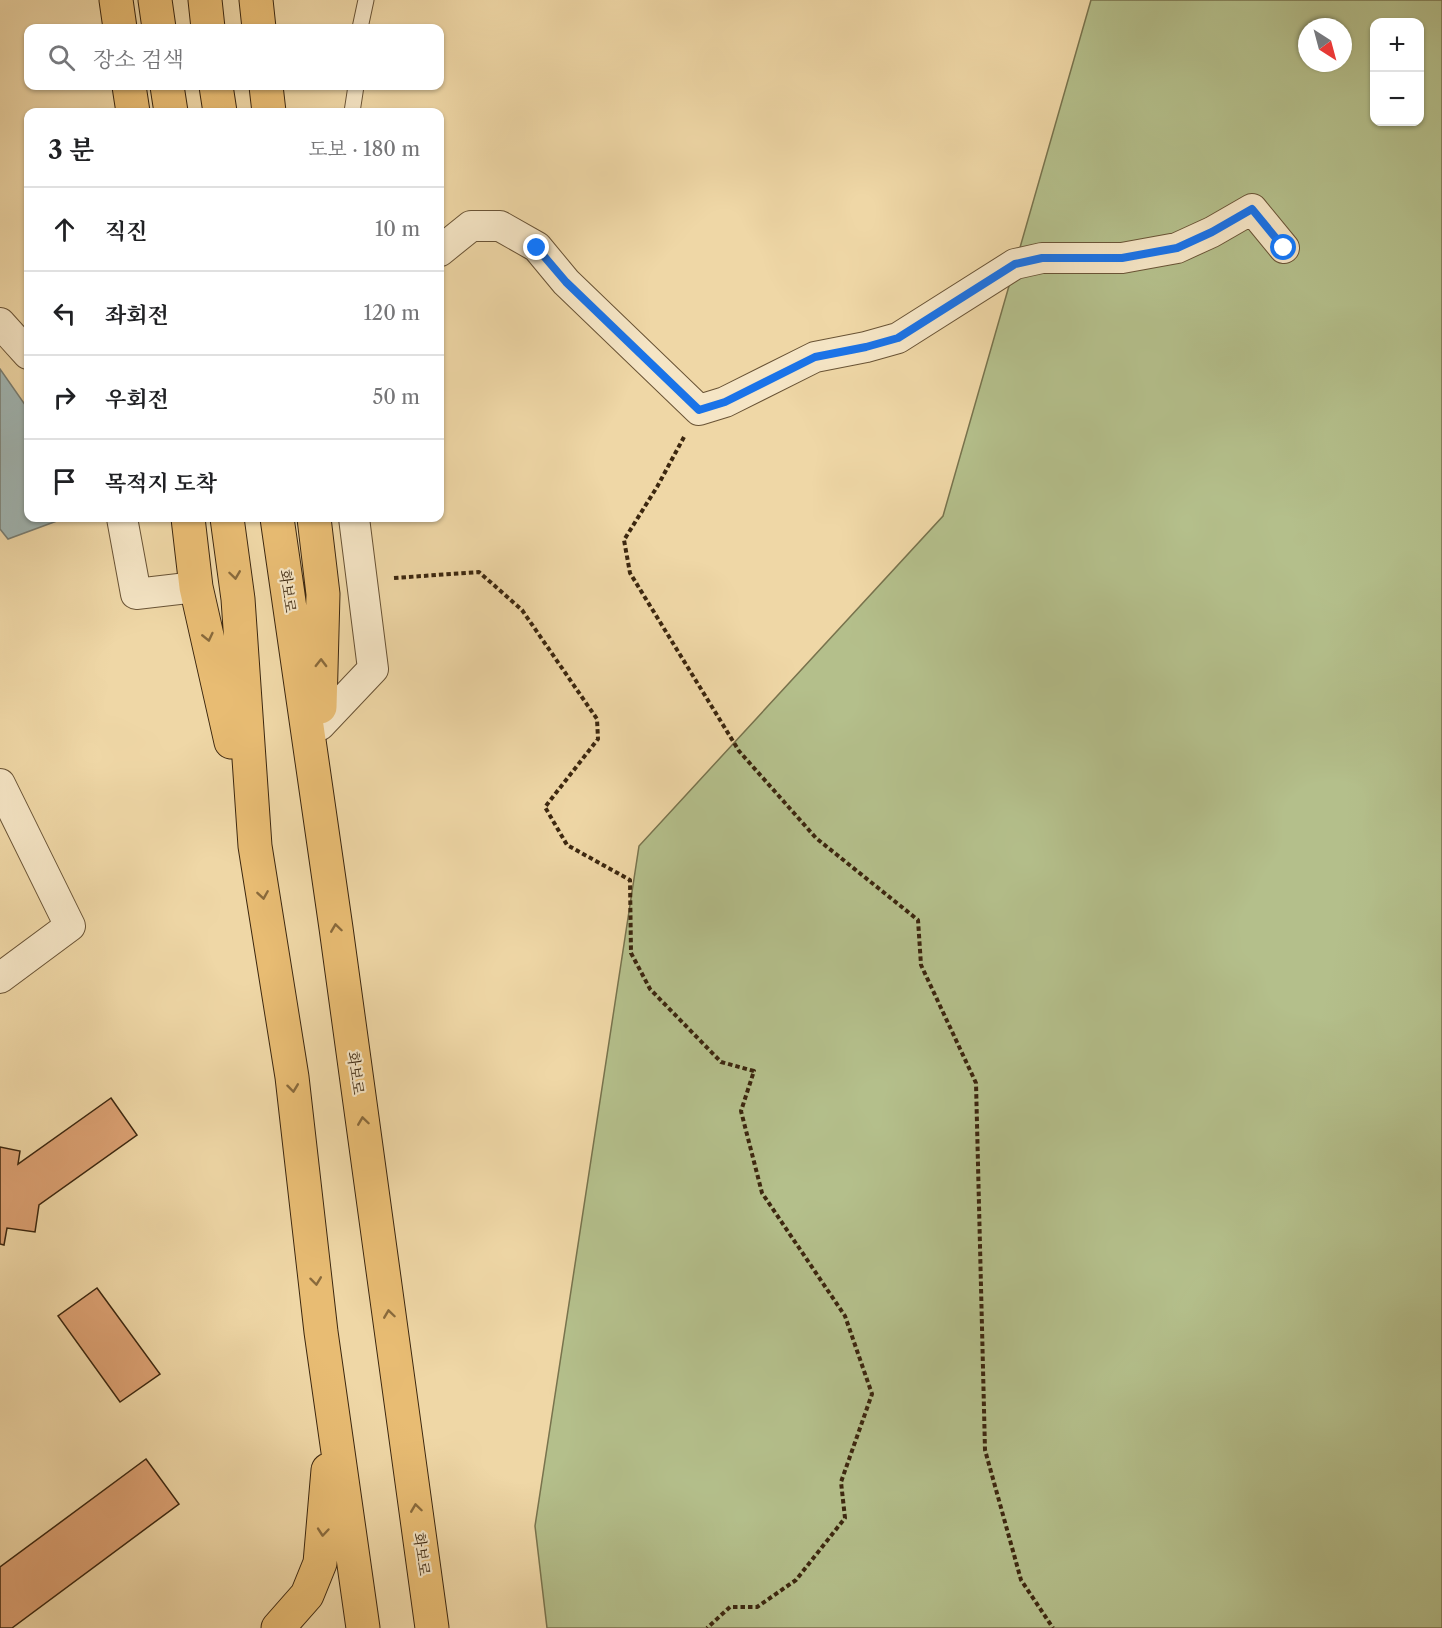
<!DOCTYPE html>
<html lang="ko">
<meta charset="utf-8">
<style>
body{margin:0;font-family:"Libre Caslon Text","Noto Serif KR",serif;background:#f2f2f2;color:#202124}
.controls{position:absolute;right:18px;top:18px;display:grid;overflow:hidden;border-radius:12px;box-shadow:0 2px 4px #0004}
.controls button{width:54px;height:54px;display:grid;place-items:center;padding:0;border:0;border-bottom:2px solid #e0e0e0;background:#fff;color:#202124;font:30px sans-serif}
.compass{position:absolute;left:1298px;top:18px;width:54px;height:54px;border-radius:50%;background:#fff;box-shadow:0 2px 4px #0004;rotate:144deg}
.stop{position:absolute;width:18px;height:18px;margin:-14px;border:4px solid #1a73e8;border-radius:50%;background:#fff}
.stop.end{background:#1a73e8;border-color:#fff;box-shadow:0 2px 6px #0008}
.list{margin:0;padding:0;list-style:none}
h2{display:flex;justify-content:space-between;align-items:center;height:78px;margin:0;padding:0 24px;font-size:26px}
h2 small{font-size:20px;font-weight:400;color:#757577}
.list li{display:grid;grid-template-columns:39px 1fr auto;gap:18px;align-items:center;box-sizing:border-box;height:84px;padding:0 24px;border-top:2px solid #e0e0e0}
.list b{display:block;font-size:22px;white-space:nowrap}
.list em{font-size:20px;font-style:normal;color:#757577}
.icon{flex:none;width:33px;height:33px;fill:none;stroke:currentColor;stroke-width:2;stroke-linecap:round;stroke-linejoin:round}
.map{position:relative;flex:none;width:1442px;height:1628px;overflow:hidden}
.search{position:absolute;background:#fff;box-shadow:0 2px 4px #0004;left:24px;top:24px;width:420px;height:66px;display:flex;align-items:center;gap:15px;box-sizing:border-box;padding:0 21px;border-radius:12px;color:#757577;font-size:22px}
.panel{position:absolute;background:#fff;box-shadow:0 2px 4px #0004;left:24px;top:108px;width:420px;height:414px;border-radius:12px}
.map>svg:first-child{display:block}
.green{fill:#b4bf8b;stroke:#78734d;stroke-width:1.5;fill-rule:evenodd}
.water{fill:#a0b6b4;stroke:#787d72;stroke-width:1.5}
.building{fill:#dca173;stroke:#3c270f;stroke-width:1.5}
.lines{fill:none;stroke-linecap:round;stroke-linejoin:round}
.lane-casing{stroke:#695335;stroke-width:17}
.street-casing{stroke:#695335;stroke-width:32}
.highway-casing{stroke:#3c270f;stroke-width:35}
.path{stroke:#3c270f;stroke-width:4;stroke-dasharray:4.5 3;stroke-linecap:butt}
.lane{stroke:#f5e5c5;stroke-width:15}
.street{stroke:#f5e5c5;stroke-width:30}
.highway{stroke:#e8bc73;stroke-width:33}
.oneway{stroke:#896a3c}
.route{stroke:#1a73e8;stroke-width:8}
.labels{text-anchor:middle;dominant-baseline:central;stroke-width:4.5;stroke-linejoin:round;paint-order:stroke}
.street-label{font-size:15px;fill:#3c270f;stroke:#f5e5c5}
</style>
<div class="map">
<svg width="1442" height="1628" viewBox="0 0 1442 1628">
<rect width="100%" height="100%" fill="#efd7a6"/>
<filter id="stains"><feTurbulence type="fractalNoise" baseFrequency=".00333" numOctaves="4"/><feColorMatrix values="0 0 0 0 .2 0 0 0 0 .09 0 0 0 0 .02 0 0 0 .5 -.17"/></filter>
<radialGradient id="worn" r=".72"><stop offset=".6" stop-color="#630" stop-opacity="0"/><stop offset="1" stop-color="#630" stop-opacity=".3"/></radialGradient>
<path class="green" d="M1091,0H1442V1628H547L535,1526L639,846L943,516ZM1374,22H1420V122H1374ZM1307,27H1343V63H1307Z"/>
<path class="water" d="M0,369L28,409V518H65L8,539L0,529Z"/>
<path class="building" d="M111,1098L137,1135L39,1205L35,1232L7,1228L4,1245L0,1244V1147L20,1151L18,1164Z
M97,1288L160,1374L120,1402L58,1316Z
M146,1459L179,1504L12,1628H0V1567Z"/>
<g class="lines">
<defs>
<path id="lane" d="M360,28L366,0
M352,112L356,86"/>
<path id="street" d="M440,251L471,226H500L537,247L566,282L699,410L725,402L815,357L866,347L898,338L1015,264L1042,258H1122L1177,248L1212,232L1252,209L1284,248
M0,323L28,354
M122,518L136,594L196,587
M320,725L373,669L354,518
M0,784L70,926L0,978"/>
<path id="highway" d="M116,0L120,28
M155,0L159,28
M205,0L208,28
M256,0L259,28
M129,86L133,112
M167,86L171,112
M216,86L220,112
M266,86L269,112
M188,518L196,587L231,742
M227,518L238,599L255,846L292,1077L321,1332L363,1628
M277,518L336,928L432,1628
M314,518L323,594L320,707
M278,1628L307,1595L320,1563L328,1470"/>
</defs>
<use href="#lane" class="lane-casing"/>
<use href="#street" class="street-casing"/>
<use href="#highway" class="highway-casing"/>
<path class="path" d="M684,437L657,487L624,540L630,573L739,751L816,838L918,920L921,965L976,1083L985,1450L1021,1580L1053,1628
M394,578L479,572L522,610L597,719L598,739L545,807L567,845L630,880L631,953L650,989L721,1062L754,1071L741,1111L762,1193L845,1316L872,1394L841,1482L845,1518L796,1580L757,1607H730L707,1628"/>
<use href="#lane" class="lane"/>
<use href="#street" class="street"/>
<use href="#highway" class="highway"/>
</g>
<defs><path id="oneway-chevron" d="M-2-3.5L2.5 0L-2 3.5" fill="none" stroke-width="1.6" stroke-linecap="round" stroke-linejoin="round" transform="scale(1.5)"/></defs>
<g class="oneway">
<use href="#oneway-chevron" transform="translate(235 575) rotate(82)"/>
<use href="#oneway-chevron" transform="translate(208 637) rotate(77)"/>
<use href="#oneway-chevron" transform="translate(321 663) rotate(-89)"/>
<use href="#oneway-chevron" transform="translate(263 895) rotate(81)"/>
<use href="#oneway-chevron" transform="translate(336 928) rotate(-98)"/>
<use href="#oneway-chevron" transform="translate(293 1088) rotate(83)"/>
<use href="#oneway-chevron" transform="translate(363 1121) rotate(-98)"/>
<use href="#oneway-chevron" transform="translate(316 1281) rotate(83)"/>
<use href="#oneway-chevron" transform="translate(389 1314) rotate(-98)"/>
<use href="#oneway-chevron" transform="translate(416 1508) rotate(-98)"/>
<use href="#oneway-chevron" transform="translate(323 1532) rotate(95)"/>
</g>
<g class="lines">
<path class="route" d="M537,248L566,282L699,410L725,402L815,357L866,347L898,338L1015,264L1042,258H1122L1177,248L1212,232L1252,209L1284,248"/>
</g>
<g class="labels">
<g class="street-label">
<text transform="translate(288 591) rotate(82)">화보로</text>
<text transform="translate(356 1073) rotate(82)">화보로</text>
<text transform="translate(422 1554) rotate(82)">화보로</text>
</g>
</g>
<rect width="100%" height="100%" filter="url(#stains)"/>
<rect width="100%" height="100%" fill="url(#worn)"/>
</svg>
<div class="controls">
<button>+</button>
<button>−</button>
</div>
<svg class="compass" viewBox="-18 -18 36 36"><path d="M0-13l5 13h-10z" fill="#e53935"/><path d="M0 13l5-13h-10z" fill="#757577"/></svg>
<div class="stop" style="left:1284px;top:248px"></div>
<div class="stop end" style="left:537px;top:248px"></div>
<div class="search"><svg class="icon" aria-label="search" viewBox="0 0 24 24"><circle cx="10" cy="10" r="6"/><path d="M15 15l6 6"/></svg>장소 검색</div>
<section class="panel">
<h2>3 분<small>도보 · 180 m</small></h2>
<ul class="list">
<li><svg class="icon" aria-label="ahead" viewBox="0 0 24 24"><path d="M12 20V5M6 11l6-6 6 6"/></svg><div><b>직진</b></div><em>10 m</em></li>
<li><svg class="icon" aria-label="left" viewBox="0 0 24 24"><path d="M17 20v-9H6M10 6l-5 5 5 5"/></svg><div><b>좌회전</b></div><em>120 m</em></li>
<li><svg class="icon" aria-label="right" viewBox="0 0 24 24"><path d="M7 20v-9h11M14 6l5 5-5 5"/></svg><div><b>우회전</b></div><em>50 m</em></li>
<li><svg class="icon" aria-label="arrive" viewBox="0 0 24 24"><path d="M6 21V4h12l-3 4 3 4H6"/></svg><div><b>목적지 도착</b></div></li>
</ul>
</section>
</div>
